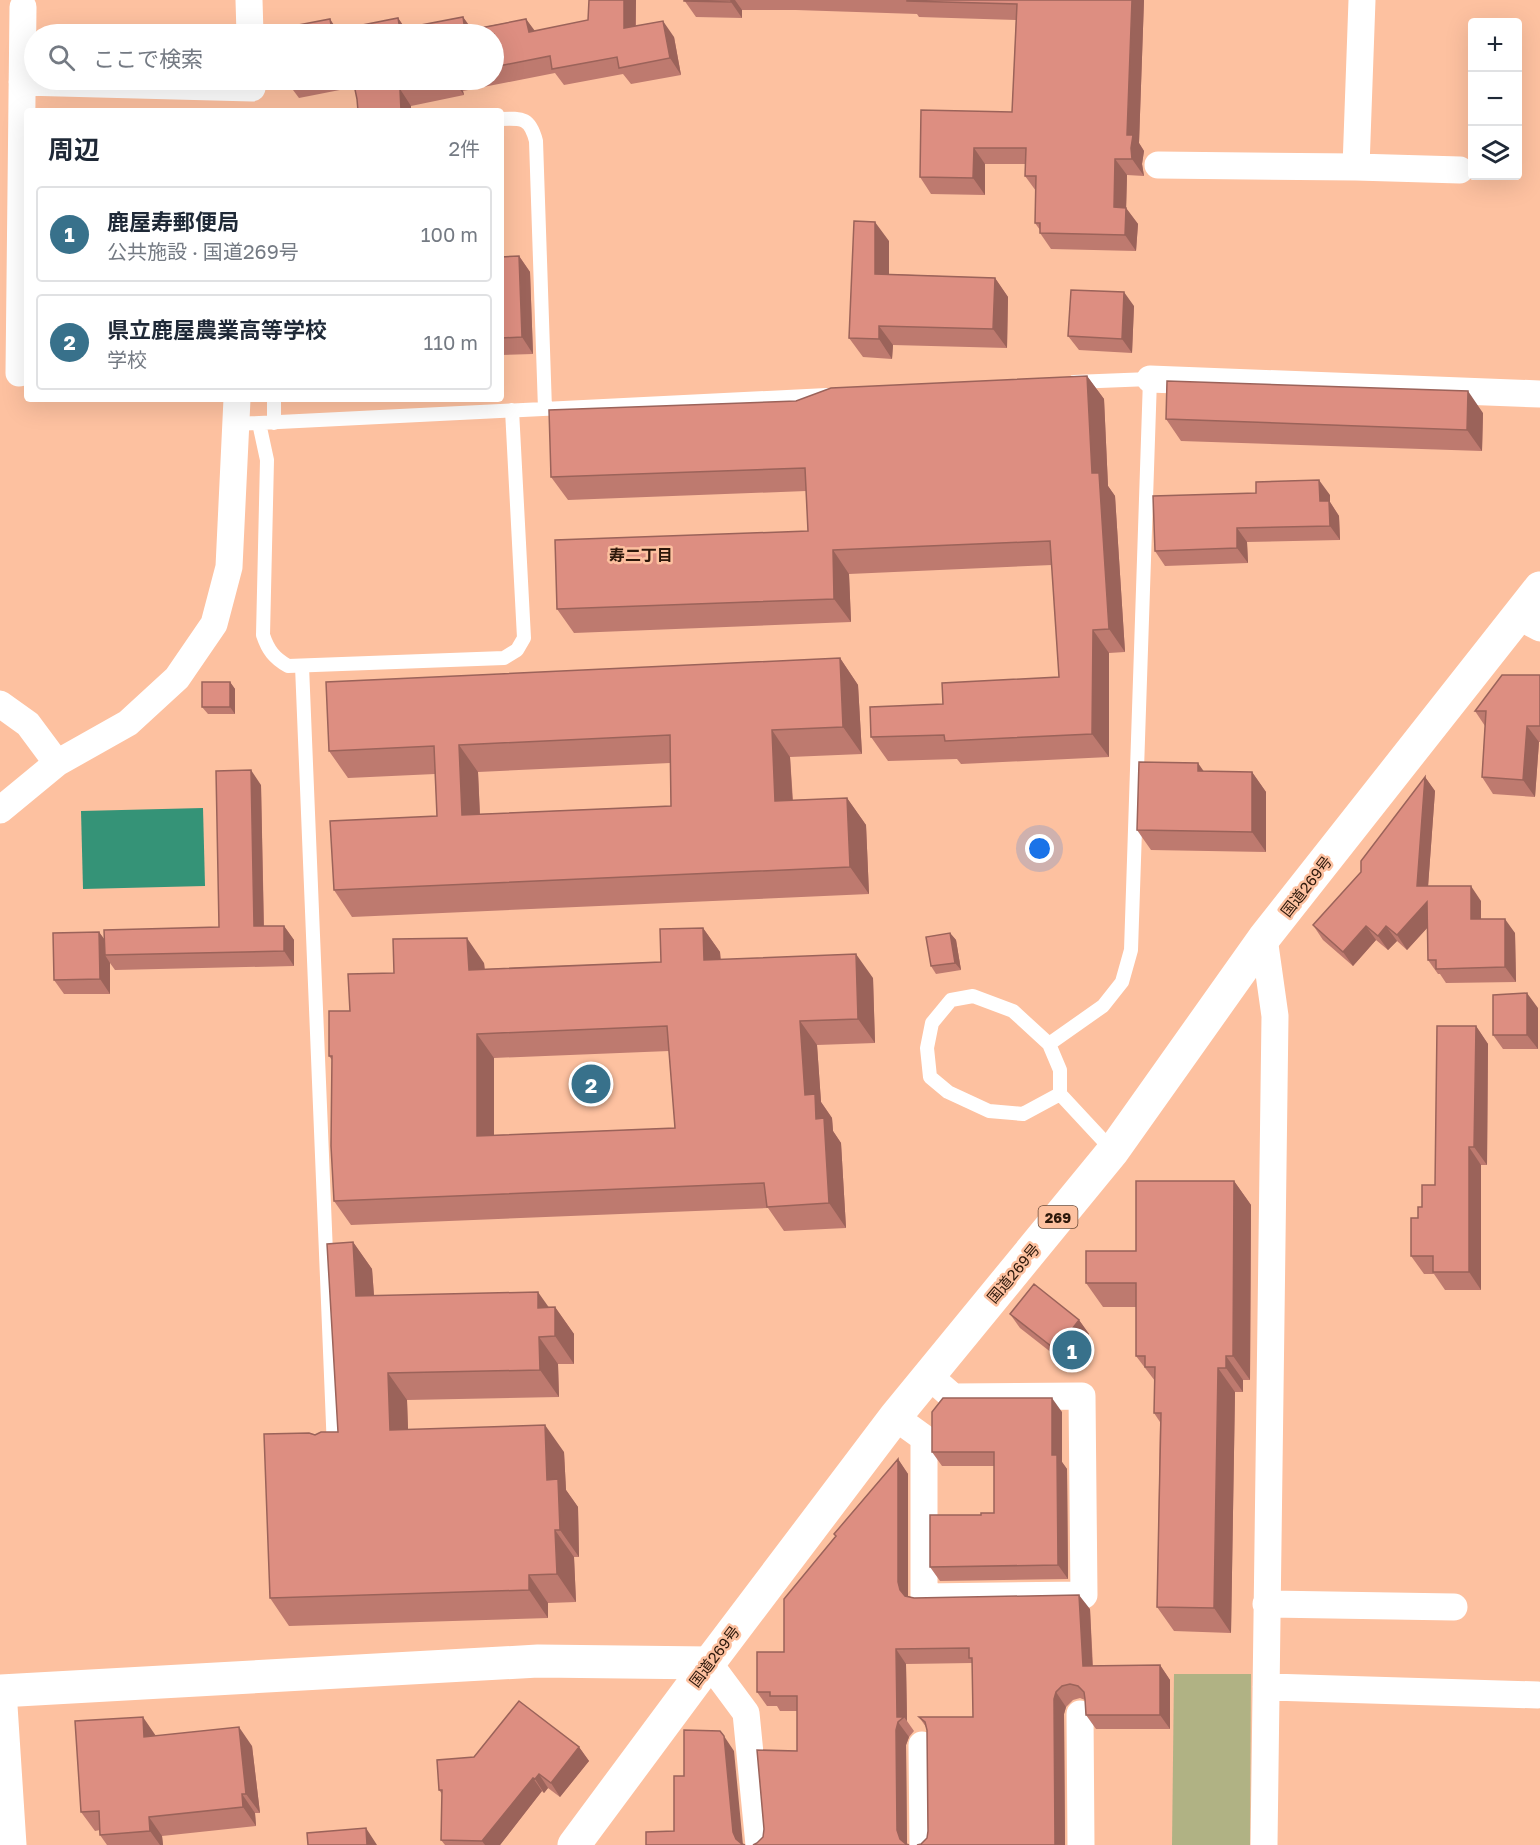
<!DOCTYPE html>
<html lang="ja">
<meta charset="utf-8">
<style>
body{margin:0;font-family:"Golos Text","Noto Sans JP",sans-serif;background:#f2f2f3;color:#1f2937}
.controls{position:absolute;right:18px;top:18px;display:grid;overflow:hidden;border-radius:6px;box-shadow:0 6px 24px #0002}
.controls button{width:54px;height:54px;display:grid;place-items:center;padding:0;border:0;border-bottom:2px solid #e0e1e3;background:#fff;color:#1f2937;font:30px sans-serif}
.you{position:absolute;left:1040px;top:849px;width:21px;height:21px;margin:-15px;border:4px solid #fff;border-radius:50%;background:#1a73e8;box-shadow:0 0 0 9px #1a73e833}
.badge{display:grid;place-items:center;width:39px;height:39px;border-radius:50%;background:#38718b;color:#fff;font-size:20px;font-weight:700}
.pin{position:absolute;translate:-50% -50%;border:3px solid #fff;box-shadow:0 2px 6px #0006}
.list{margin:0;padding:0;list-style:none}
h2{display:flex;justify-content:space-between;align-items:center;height:78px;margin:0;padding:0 24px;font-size:26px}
h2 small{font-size:20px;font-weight:400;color:#747a83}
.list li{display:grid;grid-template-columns:39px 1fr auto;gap:18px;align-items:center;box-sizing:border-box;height:96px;margin:0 12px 12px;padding:0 12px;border:2px solid #e0e1e3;border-radius:6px}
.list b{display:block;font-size:22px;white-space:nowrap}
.list p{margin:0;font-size:20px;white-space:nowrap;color:#747a83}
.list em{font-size:20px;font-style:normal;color:#747a83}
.icon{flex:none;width:33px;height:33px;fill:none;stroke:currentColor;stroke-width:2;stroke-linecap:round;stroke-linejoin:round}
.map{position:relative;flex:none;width:1540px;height:1845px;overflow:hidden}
.search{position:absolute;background:#fff;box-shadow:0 6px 24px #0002;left:24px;top:24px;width:480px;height:66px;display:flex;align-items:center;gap:15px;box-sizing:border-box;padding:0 21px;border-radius:33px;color:#747a83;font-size:22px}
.panel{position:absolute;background:#fff;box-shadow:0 6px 24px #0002;left:24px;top:108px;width:480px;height:294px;border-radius:6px}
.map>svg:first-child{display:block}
.green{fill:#b0b284}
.water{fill:#359377}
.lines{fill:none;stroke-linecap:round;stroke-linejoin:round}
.lane{stroke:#fff;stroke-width:14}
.street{stroke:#fff;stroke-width:27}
.secondary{stroke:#fff;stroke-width:33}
.highway{stroke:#fff;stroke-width:33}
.wall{fill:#be7a6f;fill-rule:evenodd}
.shaded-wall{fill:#9b635a}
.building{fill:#dd8e81;stroke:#9b635a;stroke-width:1.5;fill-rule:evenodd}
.labels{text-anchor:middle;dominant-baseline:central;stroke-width:5;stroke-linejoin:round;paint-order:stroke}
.shield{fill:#fdc1a0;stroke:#6b4b38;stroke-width:1.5}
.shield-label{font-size:14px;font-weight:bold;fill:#2d180b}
.street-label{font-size:15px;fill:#2d180b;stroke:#fdc1a0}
.neighbourhood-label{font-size:16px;font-weight:bold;fill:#2d180b;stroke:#fdc1a0}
</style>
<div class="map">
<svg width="1540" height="1845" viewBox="0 0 1540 1845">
<rect width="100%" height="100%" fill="#fdc1a0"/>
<path class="green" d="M1174,1674H1251L1250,1845H1172Z"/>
<path class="water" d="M203,808L205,886L83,889L81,811Z"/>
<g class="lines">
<path class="lane" d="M501,119C523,118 530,118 536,141L545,409
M1074,382L1150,379L1131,950L1122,982L1103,1006L1049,1044L1060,1070V1094L1113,1151
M259,423L267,460L263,635C268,650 274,658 288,666L504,658L517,650L524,638L512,410
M274,423V399
M237,424L827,395
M302,666L334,1449
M1049,1044L1013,1011L973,996L951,1000L932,1023L927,1048L930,1077L948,1092L989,1111L1023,1114L1060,1094"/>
<path class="street" d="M249,0L250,34
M22,82L252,88
M1158,165L1356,167L1362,0
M1356,167L1460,170
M19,373L23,7
M1150,379L1540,394
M1518,616L1540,628
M0,704L28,724L57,763
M0,810L57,763L128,723L177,678L214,624L229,567L237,399
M1264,938L1275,1016L1264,1845
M895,1417L924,1438V1597L1084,1595L1082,1396L953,1397L928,1375
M1266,1604L1454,1607
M709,1663L746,1713L759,1845
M1266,1687L1538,1695
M3,1690L13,1845
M1080,1714L1081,1845
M922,1745L923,1845"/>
<path class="secondary" d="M0,1691L538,1661L709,1663"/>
<path class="highway" d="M574,1845L709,1663L895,1417L1113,1151L1264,938L1540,588"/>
</g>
<path class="wall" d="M589,0H636V26L674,37L681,75L631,84L623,74L564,85L555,73L463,91L464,95L411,106L357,99L355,87L299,98L287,82V80H494V34L337,30L398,18L405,28L463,17L472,29L526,19L534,31L588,20Z
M684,0H1144L1139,143L1144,151L1142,164L1144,176L1127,175L1126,208L1138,224L1136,251L1051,249L1040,233V230L1035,223L1036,191L1025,176L1026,164H985V195L931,194L920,177L1012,112L1016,20L919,17L917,14L796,10H742V18L696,17Z
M501,236L502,257L519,256L530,272L533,354L501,355Z
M889,241V274L995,278L1008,297L1007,348L893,345L892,359L863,357L849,338Z
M1134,306L1132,353L1079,350L1068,336Z
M1087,376L1104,399L1108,486L1115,496L1125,652L1109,653V757L961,764L957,759L888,761L871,737L943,704L1059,677L1052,565L849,574L851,622L574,633L557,609L808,531L806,491L568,500L551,477L796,401Z
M1483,413L1482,451L1181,441L1166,419Z
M1330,495V502L1339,516L1340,540L1247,542L1248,563L1165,566L1155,551Z
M840,658L858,685L862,754L790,757L793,800L847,798L866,825L869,894L352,917L334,890L437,816L435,774L348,778L329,751ZM670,763L671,806L480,814L478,772Z
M1540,675V742H1539L1535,797L1493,794L1482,777L1485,726L1475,711Z
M230,682L235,689V714H208L202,707Z
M1252,772L1266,792V852L1151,850L1137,830Z
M1425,777L1435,791L1428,886L1481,901V919L1515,933L1516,982L1446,983L1440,974H1438L1428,960V927L1407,950L1397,941L1388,950L1376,940L1353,966L1323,940L1313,925L1361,872Z
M261,785L264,926H284L294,940V966L115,970L110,963V994H64L54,980L99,932L104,939L219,927Z
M703,928L720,952L721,959L873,978L875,1043L817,1045L821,1102L832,1118L833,1131L841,1143L846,1228L784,1231L768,1208L351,1225L334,1201L332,1060L329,1056L350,1011L394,973L484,963L485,969L661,962ZM669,1051L675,1128L494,1135V1058Z
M950,933L956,940L961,970L936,974L931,966Z
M1538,1008V1049H1503L1493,1035Z
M1476,1026L1488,1044L1487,1165H1481V1290H1445L1434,1274H1424L1411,1256L1418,1218L1435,1185Z
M1234,1181L1251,1205L1250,1380H1243V1392H1235L1231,1633L1174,1631L1157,1607L1160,1422L1154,1413L1155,1381L1136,1356V1307H1103L1086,1283L1136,1251Z
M353,1242L372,1269L374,1295L555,1307L574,1334V1364H558L559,1397L407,1400L408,1429L564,1452L566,1490L578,1507L579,1557H574L576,1602L548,1603V1618L289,1626L270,1598L338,1432Z
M1010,1314L1079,1320L1089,1334L1066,1364L1020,1328Z
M1062,1412V1462L1067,1469L1068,1579L940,1581L930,1567L981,1515L994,1513V1466H942L932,1452Z
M898,1459L908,1474V1596L914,1598L1090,1609L1093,1666L1160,1665L1170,1680V1729H1096L1086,1715L1085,1700L1080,1698L1073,1700L1066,1707L1064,1714L1065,1845H917L921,1844L927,1838L928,1831L927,1730L926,1727L919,1717H973L972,1663L906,1664L907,1721L914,1731L909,1737L906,1745L907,1845L757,1843L763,1837L797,1751V1711H780L777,1706H767L757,1692L784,1652L836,1537L834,1534Z
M156,1735L252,1746L260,1813H255L256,1826L162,1836L163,1845H107L100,1835V1830L95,1831L81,1812Z
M579,1747L589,1761L560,1797L548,1788L544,1793L542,1791L500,1845H445L441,1840L442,1794L439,1790L474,1757Z"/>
<path class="shaded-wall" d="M624,0H636L635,45L624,28Z
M731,0H735L742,10V18L731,2Z
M1132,0H1144L1139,143L1144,151L1142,164L1144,176L1132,159L1127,135Z
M463,17L474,33L465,31Z
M398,18L409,34L400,29Z
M330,19L340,34L332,31Z
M526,19L538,35L529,32Z
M663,21L674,37L681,75L670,58Z
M453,80H455L463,91L464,95Z
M400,89L411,106V111H401Z
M974,148L985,164V195L973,178Z
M1115,159L1127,175L1126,213V208L1138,224L1136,251L1125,235L1114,207Z
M875,222L889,241V293L875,274Z
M519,256L530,272L533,354L522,337Z
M995,278L1008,297L1007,348L993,329Z
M1124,292L1134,306L1132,353L1122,339Z
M879,326L893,345L892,359L879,339Z
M1087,376L1104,399L1108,486L1115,496L1125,652L1109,629L1092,473Z
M1468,391L1483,413L1482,451L1467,430Z
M1319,480L1330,495V502L1339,516L1340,540L1330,526L1320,501Z
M1237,528L1247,542L1248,563L1237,548Z
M833,550L849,574L851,622L834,599Z
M1093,630L1109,653V757L1092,734Z
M840,658L858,685L862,754L843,727Z
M230,682L235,689V714L230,707Z
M1527,726L1539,742L1535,797L1523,780Z
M772,730L790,757L794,828L775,801Z
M459,745L478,772L481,842L462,815Z
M1198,763L1212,783L1198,771Z
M251,770L261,785L264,941L254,926Z
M1252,772L1266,792V852L1252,832Z
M1425,777L1435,791L1427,901L1417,886Z
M847,798L866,825L869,894L850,867Z
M1471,886L1481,901V934L1471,919Z
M1427,902L1438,916L1407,950L1397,935Z
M1505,919L1515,933L1516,982L1505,967Z
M284,926L294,940V966L284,951Z
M1366,926L1376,940L1353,966L1343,952Z
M1386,926L1397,941L1388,950L1378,936Z
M703,928L720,952L721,984L704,960Z
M99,932L110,947L105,955L110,963V994L100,979Z
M950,933L956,940L961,970L955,963Z
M467,938L484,963L486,994L469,970Z
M856,954L873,978L875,1043L858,1019Z
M1527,993L1538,1008V1049L1527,1035Z
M800,1021L817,1045L821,1102L832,1118L833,1131L841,1143L846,1228L829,1203L816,1119L805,1095Z
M1476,1026L1488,1044L1487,1165L1474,1147Z
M477,1034L494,1058V1160L477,1136Z
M1469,1147L1481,1165V1290L1469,1272Z
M1234,1181L1251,1205L1250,1380L1233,1356Z
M353,1242L372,1269L376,1323L356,1296Z
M538,1292L555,1316V1307L574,1334V1364L555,1336L538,1308Z
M1079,1320L1089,1334L1066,1364L1056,1350Z
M539,1337L558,1364L559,1397L540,1370Z
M1226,1356L1243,1380V1392L1226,1368Z
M1218,1368L1235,1392L1231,1633L1214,1608Z
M388,1373L407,1400L409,1457L390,1430Z
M1052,1398L1062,1412V1462L1067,1469L1068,1579L1058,1565L1052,1455Z
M545,1425L564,1452L566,1490L578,1507L579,1557L560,1530L547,1480Z
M898,1459L908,1474V1597L910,1604L900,1590L898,1582Z
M555,1530L574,1557L576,1602L557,1574Z
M529,1575L548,1603V1618L529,1590Z
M1079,1595L1090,1609L1093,1680L1083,1666Z
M896,1649L906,1664L907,1721L904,1717H897Z
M1160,1665L1170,1680V1729L1160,1715Z
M1056,1692L1066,1707L1064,1714L1065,1845H1055L1054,1699Z
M143,1717L156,1736L144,1737Z
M898,1722L909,1737L906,1745L907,1845H904L900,1839L897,1830L896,1730Z
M239,1727L252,1746L260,1813L246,1794Z
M724,1736L734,1751L743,1845L736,1839L733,1832Z
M579,1747L589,1761L560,1797L551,1783Z
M539,1774L548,1788L544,1793L535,1779Z
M533,1778L542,1791L500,1845H485L482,1841Z
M242,1794L255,1813L256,1826L243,1807Z
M149,1817L162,1836L163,1845H160L150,1831Z
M366,1828L377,1845H367Z"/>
<path class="building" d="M589,0H624V28L663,21L670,58L619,68L617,57L552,69L550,56L494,67V34H278L277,29L330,19L332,31L398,18L400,29L463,17L465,31L526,19L529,32L588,20Z
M684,0H731V2L684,1Z
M907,0H1132L1127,135H1133L1131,148L1132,159H1115L1114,207L1126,208L1125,235L1040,233V223H1035L1036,176H1025L1026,148H974L973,178L920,177L921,110L1012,112L1017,4L907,1Z
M287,80H299L287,82Z
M353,80H451L400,89L401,111H358L357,99Z
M854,221L875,222V274L995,278L993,329L879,326V339L849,338Z
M519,256L522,337L501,338V257Z
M1071,290L1124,292L1122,339L1068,336Z
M1087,376L1092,473H1099L1109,629L1093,630L1092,734L945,741L944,735L871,737L870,707L943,704L942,683L1059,677L1050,541L833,550L834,599L557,609L555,540L808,531L805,468L551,477L549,410L796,401L831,388Z
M1167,381L1468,391L1467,430L1166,419Z
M1319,480L1320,501H1329L1330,526L1237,528V548L1155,551L1153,496L1256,493V482Z
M840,658L843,727L772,730L775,801L847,798L850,867L334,890L330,821L437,816L434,746L329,751L326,682ZM670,735L671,806L462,815L459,745Z
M1502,675H1540V726H1527L1523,780L1482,777L1486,711H1475Z
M202,682H230V707H202Z
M1139,762L1198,763V771L1252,772V832L1137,830Z
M251,770L254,926H284V951L105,955L104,930L219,927L216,771Z
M1425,777L1417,886H1471V919H1505V967L1436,969V960H1428L1427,902L1397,935L1386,926L1378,936L1366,926L1343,952L1313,925L1361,872V861Z
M703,928L704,960L856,954L858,1019L800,1021L805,1095L815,1094L816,1119L824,1118L829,1203L767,1207L764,1183L334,1201L331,1146L332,1056H329V1011H350L348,974L394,973L393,939L467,938L469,970L661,962L660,929ZM667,1026L675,1128L477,1136V1034Z
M99,932L100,979L54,980L53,933Z
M950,933L955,963L931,966L926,937Z
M1527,993V1035H1493V995Z
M1437,1026H1476L1474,1147H1469V1272H1433V1256H1411V1218H1418V1207H1422V1185H1435Z
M1136,1181H1234L1233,1356H1226V1368H1218L1214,1608L1157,1607L1161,1413H1154L1155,1367H1145V1356H1136V1283H1086V1251H1136Z
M353,1242L356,1296L538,1292V1308L555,1307V1336L539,1337L540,1370L388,1373L390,1430L545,1425L547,1480L558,1479L560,1530H555L557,1574L529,1575V1590L270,1598L264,1434L309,1433L315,1435L321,1432H338L327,1244Z
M1034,1284L1079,1320L1056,1350L1010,1314Z
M943,1398H1052V1455H1057L1058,1565L930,1567V1515H981V1513H994V1452H932V1412Z
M898,1459V1582L900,1590L905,1596L914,1598L1079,1595L1083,1666L1160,1665V1715H1086L1085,1699L1084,1692L1078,1686L1070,1684L1062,1686L1056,1692L1054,1699L1055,1845H917L921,1844L927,1838L928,1831L927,1730L925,1722L919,1717H973L972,1658H969V1648L896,1649L897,1717H904L898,1722L896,1730L897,1830L900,1839L906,1844L909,1845H753L757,1843L763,1837L764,1829L757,1750L797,1751V1696H770V1692H757V1652H784V1599L836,1536L834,1534Z
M519,1701L579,1747L551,1783L539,1774L535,1779L533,1778L482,1841L441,1840L442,1790H439L437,1760L474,1757Z
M143,1717L144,1737L239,1727L246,1794H242L243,1807L149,1817L150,1831L100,1835L99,1811L81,1812L75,1721Z
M684,1730L720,1731L724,1736L733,1832L736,1839L742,1844L745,1845H646V1832L674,1831V1776H684Z
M366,1828L367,1845H308L307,1833Z"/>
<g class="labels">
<rect class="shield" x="1038.5" y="1206" width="39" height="22" rx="4.5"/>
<g class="shield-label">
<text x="1058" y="1217">269</text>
</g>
<g class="street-label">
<text transform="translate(1306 886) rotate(-52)">国道269号</text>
<text transform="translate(1013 1273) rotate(-50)">国道269号</text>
<text transform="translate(714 1656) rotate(-53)">国道269号</text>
</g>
<g class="neighbourhood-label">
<text x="641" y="555">寿二丁目</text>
</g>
</g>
</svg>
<div class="controls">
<button>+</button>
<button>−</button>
<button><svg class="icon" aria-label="layers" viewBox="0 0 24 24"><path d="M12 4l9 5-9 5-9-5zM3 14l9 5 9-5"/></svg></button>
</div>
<div class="you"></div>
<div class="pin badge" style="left:1072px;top:1350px">1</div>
<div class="pin badge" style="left:591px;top:1084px">2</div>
<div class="search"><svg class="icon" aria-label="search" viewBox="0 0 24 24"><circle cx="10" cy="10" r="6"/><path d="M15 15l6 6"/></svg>ここで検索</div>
<section class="panel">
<h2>周辺<small>2件</small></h2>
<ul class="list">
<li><span class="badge">1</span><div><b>鹿屋寿郵便局</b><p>公共施設 · 国道269号</p></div><em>100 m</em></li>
<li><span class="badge">2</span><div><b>県立鹿屋農業高等学校</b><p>学校</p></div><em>110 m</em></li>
</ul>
</section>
</div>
